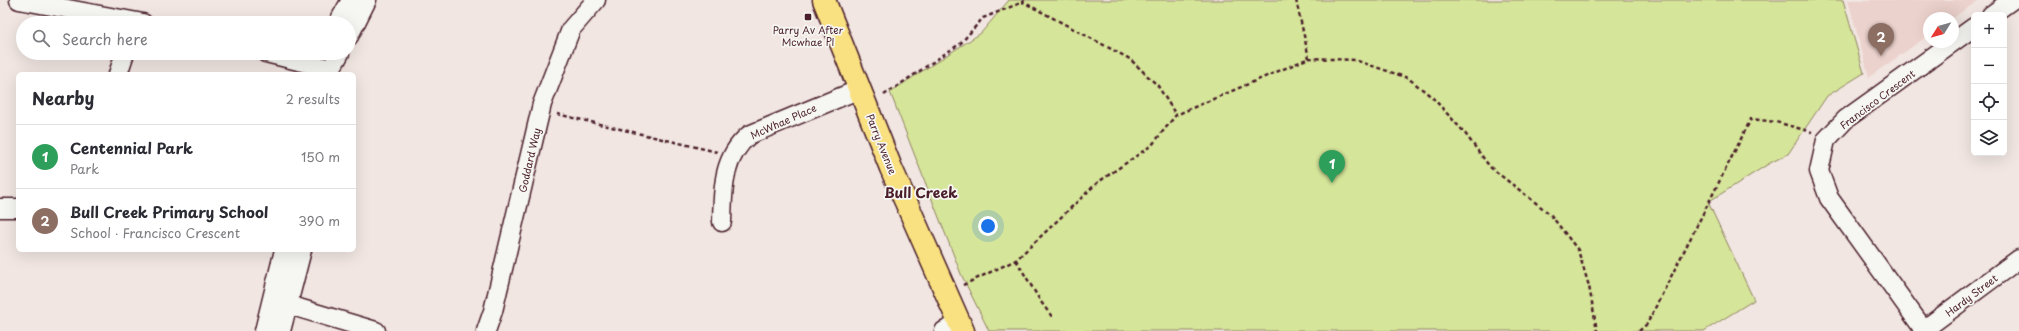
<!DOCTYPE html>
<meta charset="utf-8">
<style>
body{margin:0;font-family:"Playpen Sans",sans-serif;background:#f2f2f3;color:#2b2b33}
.controls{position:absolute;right:12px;top:12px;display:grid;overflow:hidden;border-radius:6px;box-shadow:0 4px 16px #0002}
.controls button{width:36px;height:36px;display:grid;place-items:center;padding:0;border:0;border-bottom:1px solid #e1e1e2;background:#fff;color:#2b2b33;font:20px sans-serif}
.compass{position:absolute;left:1923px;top:12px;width:36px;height:36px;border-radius:50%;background:#fff;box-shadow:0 4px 16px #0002;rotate:233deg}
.you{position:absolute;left:988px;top:226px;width:14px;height:14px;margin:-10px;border:3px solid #fff;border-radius:50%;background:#1a73e8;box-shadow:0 0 0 6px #1a73e833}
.badge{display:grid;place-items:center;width:26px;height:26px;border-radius:50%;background:#db2777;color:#fff;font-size:13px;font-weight:700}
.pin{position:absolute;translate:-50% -33px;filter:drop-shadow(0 1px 2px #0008)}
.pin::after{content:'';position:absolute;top:21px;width:14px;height:12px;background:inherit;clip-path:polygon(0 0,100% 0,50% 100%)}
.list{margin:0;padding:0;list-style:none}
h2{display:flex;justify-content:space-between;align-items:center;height:52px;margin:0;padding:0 16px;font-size:17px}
h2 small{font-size:13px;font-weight:400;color:#7c7c81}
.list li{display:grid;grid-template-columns:26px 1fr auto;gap:12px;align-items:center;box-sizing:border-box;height:64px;padding:0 16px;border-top:1px solid #e1e1e2}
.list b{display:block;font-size:15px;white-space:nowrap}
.list p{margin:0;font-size:13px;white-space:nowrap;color:#7c7c81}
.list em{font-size:13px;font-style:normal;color:#7c7c81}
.icon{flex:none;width:22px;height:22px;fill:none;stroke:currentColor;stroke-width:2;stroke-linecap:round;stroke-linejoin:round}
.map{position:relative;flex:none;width:2019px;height:331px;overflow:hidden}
.search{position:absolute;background:#fff;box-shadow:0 4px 16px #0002;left:16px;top:16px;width:340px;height:44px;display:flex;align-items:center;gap:10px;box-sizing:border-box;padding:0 14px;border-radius:22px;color:#7c7c81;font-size:15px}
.panel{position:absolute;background:#fff;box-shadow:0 4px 16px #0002;left:16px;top:72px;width:340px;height:180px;border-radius:6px}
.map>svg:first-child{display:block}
.built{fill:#ecd2cd}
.green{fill:#d5e599;stroke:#908262}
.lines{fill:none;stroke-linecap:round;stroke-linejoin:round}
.minor-casing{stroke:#4a1f2b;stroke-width:21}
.major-casing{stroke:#4a1f2b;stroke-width:25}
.path{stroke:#4a1f2b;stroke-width:2.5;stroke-dasharray:4 3;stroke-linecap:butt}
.minor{stroke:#f6f6f2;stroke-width:18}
.major{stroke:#f9e181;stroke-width:22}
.poi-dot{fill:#4a1f2b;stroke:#f6f6f2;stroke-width:1.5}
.labels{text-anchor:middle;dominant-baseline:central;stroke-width:3.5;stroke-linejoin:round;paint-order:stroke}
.poi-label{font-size:10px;fill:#4a1f2b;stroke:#f6f6f2}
.street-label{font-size:10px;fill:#4a1f2b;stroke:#f6f6f2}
.district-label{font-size:14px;font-weight:bold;fill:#4a1f2b;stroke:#f6f6f2}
</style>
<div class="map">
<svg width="2019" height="331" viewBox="0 0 2019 331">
<rect width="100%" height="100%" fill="#f1e6e1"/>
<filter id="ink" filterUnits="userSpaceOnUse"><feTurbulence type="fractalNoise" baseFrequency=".025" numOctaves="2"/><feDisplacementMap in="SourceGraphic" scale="8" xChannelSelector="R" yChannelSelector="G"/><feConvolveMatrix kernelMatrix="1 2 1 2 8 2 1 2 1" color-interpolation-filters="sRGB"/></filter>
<g filter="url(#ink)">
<path class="built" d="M1848,0H1979L1953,18H1929V35L1869,77Z"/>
<path class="green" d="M1009,0H1843L1864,73L1827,96L1788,154L1770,163L1708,202L1754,300L1704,331H989L961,274L890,92L981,33Z"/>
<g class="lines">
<defs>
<path id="minor" d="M19,0L143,23
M1991,15L2012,0
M338,23L351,0
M349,36L367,0
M266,53L331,69
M118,74L125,53
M331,74V69L340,53
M0,208H18
M722,222C723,189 722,158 749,135L860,89
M272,300L376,331
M1924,330L1829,198L1819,171L1826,140L1846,119L1974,27
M264,331L284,250
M281,331L302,250
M486,331L493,311L542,104L571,29L596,0
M944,331L960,323
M1922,331L2019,259"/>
<path id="major" d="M824,0L891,168L963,331"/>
</defs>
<use href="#minor" class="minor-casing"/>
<use href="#major" class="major-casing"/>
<path class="path" d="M1024,0L1023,2L1130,59L1158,86L1176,115
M1296,0L1309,58
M884,95L961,43L983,18L1023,2
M557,114L717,152
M1016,260L1041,302L1053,318
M963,285L1016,260L1097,183L1152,145L1176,115L1309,58L1355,60L1408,78L1432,97L1464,132L1490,167L1550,214L1578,250L1589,286L1597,331
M1639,331L1647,324L1751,119L1776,122L1812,132"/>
<use href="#minor" class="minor"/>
<use href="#major" class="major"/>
</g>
</g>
<rect class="poi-dot" x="804" y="13" width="8" height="8" rx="2"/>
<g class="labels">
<g class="poi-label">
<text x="808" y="29">Parry Av After<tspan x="808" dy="12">Mcwhae Pl</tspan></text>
</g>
<g class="street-label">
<text transform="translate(1877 99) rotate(-37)">Francisco Crescent</text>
<text transform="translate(783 121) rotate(-24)">McWhae Place</text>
<text transform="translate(882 144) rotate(68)">Parry Avenue</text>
<text transform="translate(529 160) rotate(-77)">Goddard Way</text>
<text transform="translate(1971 295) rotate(-37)">Hardy Street</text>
</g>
<g class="district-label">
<text x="921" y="192">Bull Creek</text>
</g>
</g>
</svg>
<div class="controls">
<button>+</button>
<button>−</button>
<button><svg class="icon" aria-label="locate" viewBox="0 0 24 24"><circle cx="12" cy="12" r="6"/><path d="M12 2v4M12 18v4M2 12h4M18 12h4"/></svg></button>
<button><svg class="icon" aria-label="layers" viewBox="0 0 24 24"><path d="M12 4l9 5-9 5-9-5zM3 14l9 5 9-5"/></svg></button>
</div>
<svg class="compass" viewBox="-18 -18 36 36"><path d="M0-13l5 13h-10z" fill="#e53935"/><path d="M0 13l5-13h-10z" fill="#7c7c81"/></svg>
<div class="you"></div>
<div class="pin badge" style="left:1332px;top:183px;background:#2e9e5b">1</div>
<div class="pin badge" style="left:1881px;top:56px;background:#8d6e63">2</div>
<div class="search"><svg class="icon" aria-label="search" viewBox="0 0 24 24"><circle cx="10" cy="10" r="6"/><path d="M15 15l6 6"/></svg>Search here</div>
<section class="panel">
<h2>Nearby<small>2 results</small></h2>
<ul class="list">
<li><span class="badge" style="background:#2e9e5b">1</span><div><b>Centennial Park</b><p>Park</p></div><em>150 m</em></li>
<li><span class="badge" style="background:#8d6e63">2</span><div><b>Bull Creek Primary School</b><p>School · Francisco Crescent</p></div><em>390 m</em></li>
</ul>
</section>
</div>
